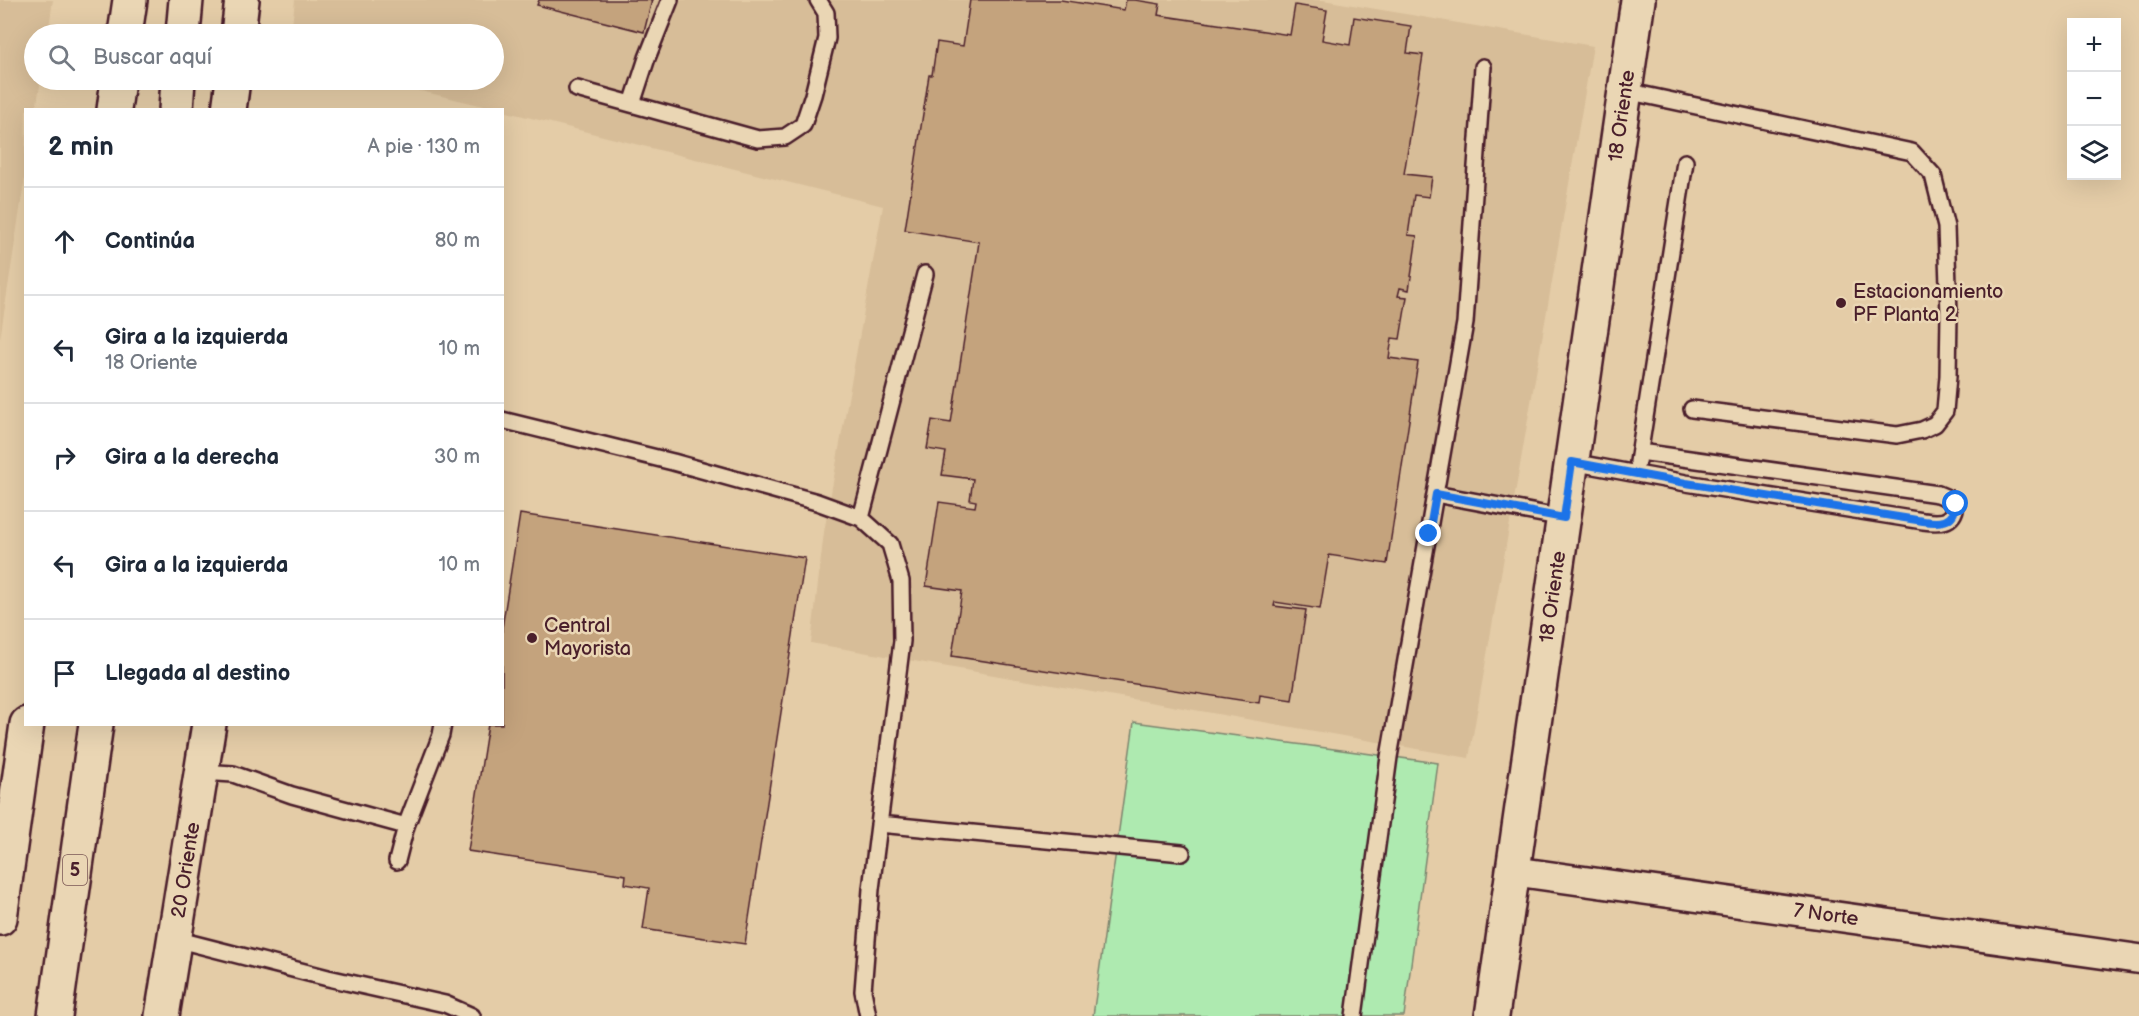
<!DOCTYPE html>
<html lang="es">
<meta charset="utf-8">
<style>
body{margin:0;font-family:"Balsamiq Sans",sans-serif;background:#f2f2f3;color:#1f2937}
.controls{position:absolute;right:18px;top:18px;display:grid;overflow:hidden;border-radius:0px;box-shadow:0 6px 24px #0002}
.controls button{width:54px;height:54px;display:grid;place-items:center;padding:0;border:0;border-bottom:2px solid #e0e1e3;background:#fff;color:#1f2937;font:30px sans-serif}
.stop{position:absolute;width:18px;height:18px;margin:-14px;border:4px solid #1a73e8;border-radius:50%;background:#fff}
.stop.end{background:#1a73e8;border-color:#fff;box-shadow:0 2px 6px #0008}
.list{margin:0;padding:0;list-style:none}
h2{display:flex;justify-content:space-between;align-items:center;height:78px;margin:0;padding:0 24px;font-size:26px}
h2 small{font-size:20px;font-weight:400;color:#747a83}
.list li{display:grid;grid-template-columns:39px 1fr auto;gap:18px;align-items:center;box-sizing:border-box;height:108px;padding:0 24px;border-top:2px solid #e0e1e3}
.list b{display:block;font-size:22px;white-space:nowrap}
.list p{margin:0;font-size:20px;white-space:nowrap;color:#747a83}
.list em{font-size:20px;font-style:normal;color:#747a83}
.icon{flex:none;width:33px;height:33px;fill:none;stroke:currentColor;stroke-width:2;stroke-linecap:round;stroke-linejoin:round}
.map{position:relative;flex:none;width:2139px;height:1016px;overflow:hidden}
.search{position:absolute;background:#fff;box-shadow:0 6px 24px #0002;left:24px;top:24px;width:480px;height:66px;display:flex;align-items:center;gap:15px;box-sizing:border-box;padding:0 21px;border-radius:33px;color:#747a83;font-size:22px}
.panel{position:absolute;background:#fff;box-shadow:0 6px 24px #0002;left:24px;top:108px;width:480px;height:618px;border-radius:0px}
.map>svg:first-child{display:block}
.built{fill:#d7bd98}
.green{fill:#aeeab0;stroke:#7c846e;stroke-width:1.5}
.building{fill:#c4a37d;stroke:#4a1f2b;stroke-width:1.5}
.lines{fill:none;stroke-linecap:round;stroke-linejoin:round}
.service-casing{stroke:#4a1f2b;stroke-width:20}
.minor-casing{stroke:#4a1f2b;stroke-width:33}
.tertiary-casing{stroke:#4a1f2b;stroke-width:38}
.motorway-casing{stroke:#4a1f2b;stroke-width:38}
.service{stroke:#ead6b4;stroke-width:15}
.minor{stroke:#ead6b4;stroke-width:28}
.tertiary{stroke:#ead6b4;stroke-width:33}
.motorway{stroke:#ead6b4;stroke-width:33}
.route{stroke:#1a73e8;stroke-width:8}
.poi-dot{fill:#4a1f2b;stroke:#ead6b4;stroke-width:2}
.labels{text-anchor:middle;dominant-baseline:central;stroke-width:5;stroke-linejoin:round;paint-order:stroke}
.shield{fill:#ead6b4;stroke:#7a5654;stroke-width:1.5}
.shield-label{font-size:18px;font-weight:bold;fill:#4a1f2b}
.street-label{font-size:20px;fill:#4a1f2b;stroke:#ead6b4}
.poi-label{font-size:20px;fill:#4a1f2b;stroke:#ead6b4;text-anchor:start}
</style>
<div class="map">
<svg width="2139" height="1016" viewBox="0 0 2139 1016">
<rect width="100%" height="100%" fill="#e4cca7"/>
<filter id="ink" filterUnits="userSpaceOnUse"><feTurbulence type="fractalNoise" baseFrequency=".0167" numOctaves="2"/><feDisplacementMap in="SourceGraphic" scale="12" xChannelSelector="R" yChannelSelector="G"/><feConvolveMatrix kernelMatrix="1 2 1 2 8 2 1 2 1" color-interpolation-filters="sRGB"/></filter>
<g filter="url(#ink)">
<path class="built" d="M0,0H53L48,34H34V80H41L36,109L26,110L25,177L0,339Z
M295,0H1323L1593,46L1469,758L811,643L824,532L883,206L503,111L502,110L496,109L375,80H494V34H291Z"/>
<path class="green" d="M1134,722L1438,763L1404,1016H1093Z"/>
<path class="building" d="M539,0H652L644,32L537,5Z
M970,0H1061L1124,10L1126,0H1135L1160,4L1158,15L1290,35L1295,5L1327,10L1322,40L1350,45L1354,17L1411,26L1407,53L1423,55L1404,174L1432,177L1429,197L1414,195L1408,235L1417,236L1409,290L1400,288L1398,296L1407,297L1400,339L1392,338L1389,358L1418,362L1387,564L1329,555L1320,609L1275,602L1274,606L1306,610L1292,700L1260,695L1259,703L952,656L962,591L926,586L939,502L975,507L976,501L970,500L973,479L942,475L946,452L927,449L932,420L951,423L979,242L905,230L929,75H932L937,42L963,46Z
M520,514L805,558L745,944L643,929L649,888L625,884L626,875L468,851L488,724H502V628Z"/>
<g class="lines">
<defs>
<path id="service" d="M577,89L758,139L785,137L803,125L813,95L827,38L826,13L818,0
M1626,91L1912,152L1933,175L1946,227L1949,314L1948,376L1945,411L1935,424L1922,430L1897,435L1692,409
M632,104L647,58L670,0
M502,420L673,462L817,502L861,518L890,544L901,581L902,641L871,889L863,991L868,1016
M1572,462L1686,483L1923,521C1939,523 1954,524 1956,504L1950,499L1938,494L1640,452
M1638,462L1685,162
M1435,494L1564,518
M861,518L925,274
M202,772L233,774L292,795L406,826L397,861
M879,824L1182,853
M406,826L441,735L443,724
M175,939L328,978L445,1004L472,1016
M1354,1016L1389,757L1465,323L1483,67"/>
<path id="minor" d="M1513,871L2139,959"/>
<path id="tertiary" d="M238,34L242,0
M229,110L233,80
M162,1016L209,724
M1492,1016L1638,0"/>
<path id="motorway" d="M125,34L130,0
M183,34L186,0
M114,110L118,80
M176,110L178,80
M0,918L27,724
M55,1016L96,724"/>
</defs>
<use href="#service" class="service-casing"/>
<use href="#minor" class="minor-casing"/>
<use href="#tertiary" class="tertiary-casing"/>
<use href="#motorway" class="motorway-casing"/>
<use href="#service" class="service"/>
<use href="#minor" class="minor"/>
<use href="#tertiary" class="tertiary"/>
<use href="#motorway" class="motorway"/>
</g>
</g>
<g class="lines" filter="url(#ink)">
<path class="route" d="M1429,534L1436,494L1564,518L1572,462L1686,483L1923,521C1939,523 1954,524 1956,504"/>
</g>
<g class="poi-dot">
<circle cx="1841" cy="303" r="6"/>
<circle cx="532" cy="638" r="6"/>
</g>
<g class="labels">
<rect class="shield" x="63" y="855" width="24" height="30" rx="4.5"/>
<g class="shield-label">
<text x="75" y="870">5</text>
</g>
<g class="street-label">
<text transform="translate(1622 116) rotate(-82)">18 Oriente</text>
<text transform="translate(1553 597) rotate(-82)">18 Oriente</text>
<text transform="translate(186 870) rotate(-81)">20 Oriente</text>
<text transform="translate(1826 915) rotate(8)">7 Norte</text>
</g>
<g class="poi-label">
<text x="1853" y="292">Estacionamiento<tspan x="1853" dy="23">PF Planta 2</tspan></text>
<text x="544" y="626">Central<tspan x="544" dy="23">Mayorista</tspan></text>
</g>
</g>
</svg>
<div class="controls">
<button>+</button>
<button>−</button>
<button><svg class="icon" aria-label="layers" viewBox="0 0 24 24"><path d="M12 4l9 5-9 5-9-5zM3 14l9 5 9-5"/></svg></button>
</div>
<div class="stop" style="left:1956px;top:504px"></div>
<div class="stop end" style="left:1429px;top:534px"></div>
<div class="search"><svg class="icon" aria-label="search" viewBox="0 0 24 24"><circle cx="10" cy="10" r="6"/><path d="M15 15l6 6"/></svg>Buscar aquí</div>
<section class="panel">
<h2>2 min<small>A pie · 130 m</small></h2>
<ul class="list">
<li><svg class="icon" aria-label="ahead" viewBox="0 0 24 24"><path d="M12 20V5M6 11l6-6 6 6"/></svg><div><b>Continúa</b></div><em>80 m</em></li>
<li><svg class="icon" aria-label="left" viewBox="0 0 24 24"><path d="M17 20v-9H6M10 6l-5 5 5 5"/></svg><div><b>Gira a la izquierda</b><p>18 Oriente</p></div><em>10 m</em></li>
<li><svg class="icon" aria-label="right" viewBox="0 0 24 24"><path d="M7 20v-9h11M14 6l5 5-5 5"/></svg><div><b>Gira a la derecha</b></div><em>30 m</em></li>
<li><svg class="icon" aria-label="left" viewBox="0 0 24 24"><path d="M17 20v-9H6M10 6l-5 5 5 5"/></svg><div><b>Gira a la izquierda</b></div><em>10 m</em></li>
<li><svg class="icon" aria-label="arrive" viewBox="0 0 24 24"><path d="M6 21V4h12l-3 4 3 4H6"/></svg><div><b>Llegada al destino</b></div></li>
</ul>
</section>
</div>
